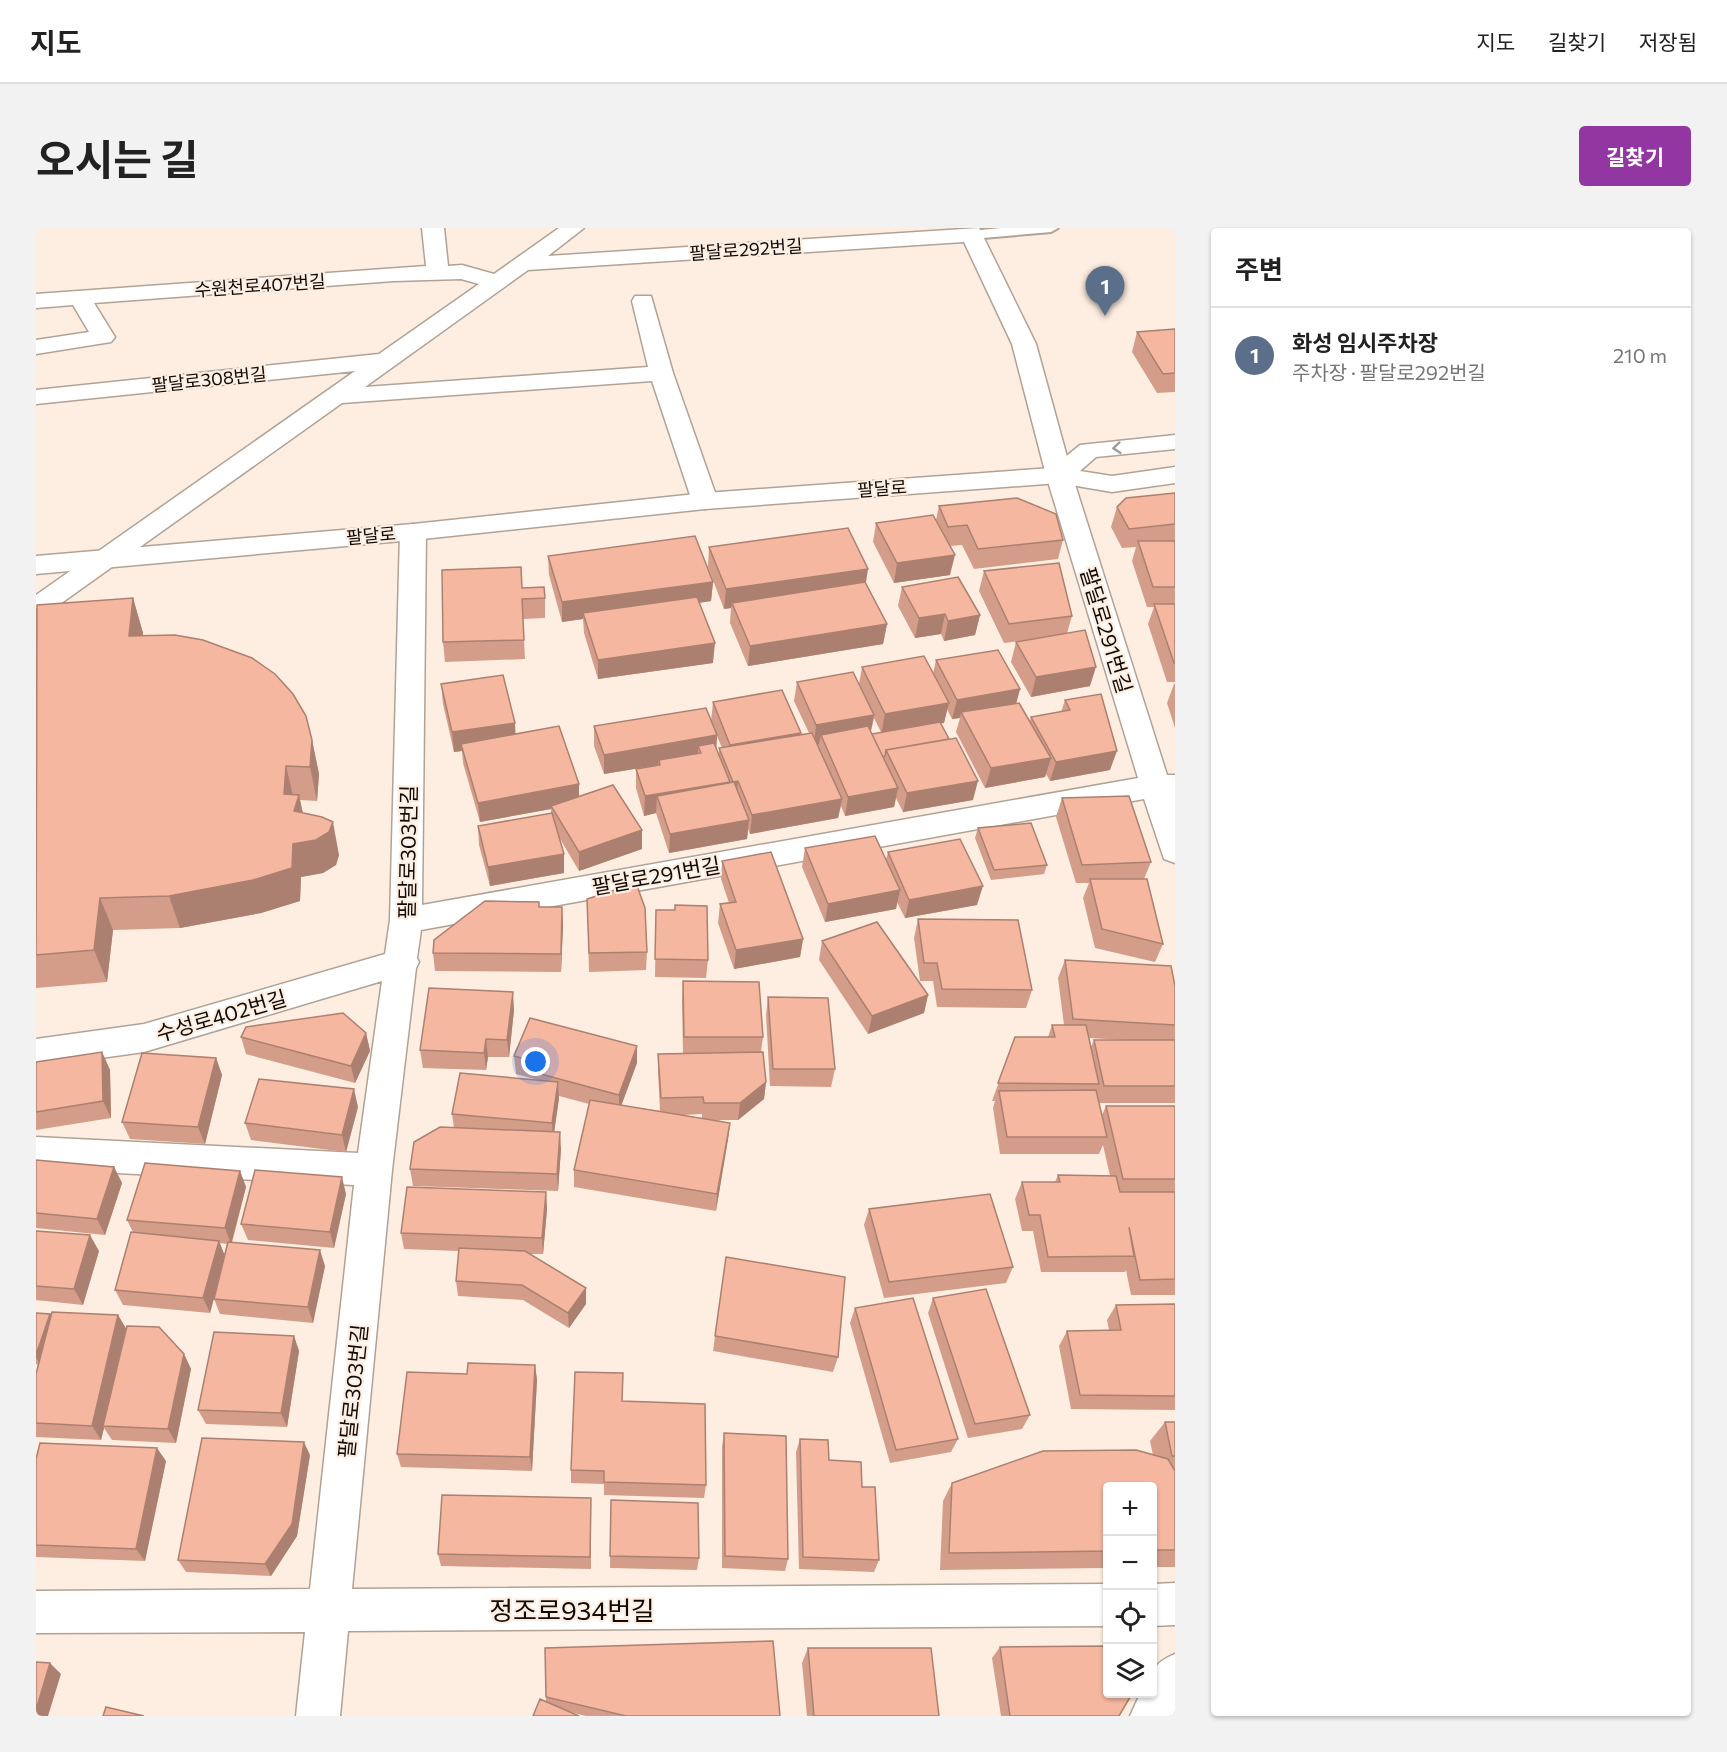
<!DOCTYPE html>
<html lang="ko">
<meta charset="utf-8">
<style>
body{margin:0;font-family:Commissioner,"Noto Sans KR",sans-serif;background:#f2f2f2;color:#222}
.controls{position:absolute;right:18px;bottom:18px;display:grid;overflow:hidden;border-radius:6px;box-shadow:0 2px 4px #0004}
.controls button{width:54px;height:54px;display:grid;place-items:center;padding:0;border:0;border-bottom:2px solid #e0e0e0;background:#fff;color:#222;font:30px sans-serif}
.you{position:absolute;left:500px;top:834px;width:21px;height:21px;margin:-15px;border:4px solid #fff;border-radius:50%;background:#1a73e8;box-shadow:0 0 0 9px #1a73e833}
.badge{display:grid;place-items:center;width:39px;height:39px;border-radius:50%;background:#9237a2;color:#fff;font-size:20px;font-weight:700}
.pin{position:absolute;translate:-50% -50px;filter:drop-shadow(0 2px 3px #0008)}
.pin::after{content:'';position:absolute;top:32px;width:21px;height:18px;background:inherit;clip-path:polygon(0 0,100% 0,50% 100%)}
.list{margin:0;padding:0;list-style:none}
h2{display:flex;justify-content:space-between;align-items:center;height:78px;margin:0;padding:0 24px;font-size:26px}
h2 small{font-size:20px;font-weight:400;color:#767676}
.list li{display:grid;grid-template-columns:39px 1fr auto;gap:18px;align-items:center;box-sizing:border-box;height:96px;padding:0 24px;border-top:2px solid #e0e0e0}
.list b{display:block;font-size:22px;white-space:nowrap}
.list p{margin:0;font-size:20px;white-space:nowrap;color:#767676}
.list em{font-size:20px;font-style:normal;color:#767676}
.icon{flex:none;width:33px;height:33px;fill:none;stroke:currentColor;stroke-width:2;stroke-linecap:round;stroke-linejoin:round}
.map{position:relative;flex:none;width:1139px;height:1488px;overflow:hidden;border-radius:6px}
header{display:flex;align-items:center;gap:36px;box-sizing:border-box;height:84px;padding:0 30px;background:#fff;border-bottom:2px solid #e0e0e0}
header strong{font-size:28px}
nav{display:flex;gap:33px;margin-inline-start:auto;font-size:21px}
.intro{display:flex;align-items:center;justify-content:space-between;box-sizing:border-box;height:144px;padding:0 36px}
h1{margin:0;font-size:42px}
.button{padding:15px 27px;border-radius:6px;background:#9237a2;color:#fff;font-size:21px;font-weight:700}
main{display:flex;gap:36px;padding:0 36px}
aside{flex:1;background:#fff;border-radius:6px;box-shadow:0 2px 4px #0004}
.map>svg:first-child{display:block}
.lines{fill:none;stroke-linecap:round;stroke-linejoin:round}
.lane-casing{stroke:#b1a296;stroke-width:4}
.street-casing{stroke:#b1a296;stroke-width:3}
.secondary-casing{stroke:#b1a296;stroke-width:3}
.lane{fill:#fff;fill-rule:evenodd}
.street{fill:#fff;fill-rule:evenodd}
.secondary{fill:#fff;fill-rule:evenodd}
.wall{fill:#d39d8a;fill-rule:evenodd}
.shaded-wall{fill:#ac8070}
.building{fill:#f5b7a0;stroke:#ac8070;stroke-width:1.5}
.oneway{stroke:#9f9d9c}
.labels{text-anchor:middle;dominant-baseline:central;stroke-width:4.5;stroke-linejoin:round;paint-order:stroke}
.far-street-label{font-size:18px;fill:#100b07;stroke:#feeee1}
.street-label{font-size:21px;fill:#100b07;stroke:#feeee1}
.near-street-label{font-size:26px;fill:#100b07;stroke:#feeee1}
</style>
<header>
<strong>지도</strong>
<nav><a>지도</a><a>길찾기</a><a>저장됨</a></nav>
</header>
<div class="intro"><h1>오시는 길</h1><a class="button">길찾기</a></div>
<main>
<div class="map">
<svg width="1139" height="1488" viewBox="0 0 1139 1488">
<rect width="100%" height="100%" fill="#feeee1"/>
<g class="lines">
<defs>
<path id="lane" d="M965,0H1022L1015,4L935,11L928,7L935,3Z"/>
<path id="street" d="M386,0H408L412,38L426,37L458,46L523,0H548L512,28L943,0L1000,116L1036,247L1131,547H1139V635L1128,631L1108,571L385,702L381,730L383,734L380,740L356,942L316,1361L1072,1356V1398L312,1403L304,1488H260L269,1404L0,1405V1363L274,1361L318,957L0,941V909L322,925L346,753L108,824L0,839V811L108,796L349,726L354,692L364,304L368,298L377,296L386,298L390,304L386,677L1102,550L1010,247L976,116L928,14L492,42L329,159L612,139L596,73L599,68H615L637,145L682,273L678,279L669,281L660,279L656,273L616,153L306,175L10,386L0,389V367L319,143L0,176V162L343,126L443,56L425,51L358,53L58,75L79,109L75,114L0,126V112L53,104L37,77L0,80V66L390,38Z
M1139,1355V1397L1116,1398V1356Z
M1139,1426V1488H1094L1104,1466H1116C1116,1442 1116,1436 1139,1426Z"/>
<path id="secondary" d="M1139,207V221L1060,229L1044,243L1076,248L1139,239V255L1076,264L1023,255L669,281L377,312L0,346V328L377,296L669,265L1016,240L1044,217Z"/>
</defs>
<use href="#lane" class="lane-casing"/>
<use href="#street" class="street-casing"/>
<use href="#secondary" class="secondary-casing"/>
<use href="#lane" class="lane"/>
<use href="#street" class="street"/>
<use href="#secondary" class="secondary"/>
</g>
<path class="wall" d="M1139,101V164L1121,165L1096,124L1101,104Z
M1139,265V454H1131L1112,396L1118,379H1111L1096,333L1100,319L1086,320L1075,299L1081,279Z
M903,278L1027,312L1022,331L938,341L926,317L914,318V347L858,355L837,314L840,295L900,292Z
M673,319L830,355L851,396L847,416L712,438L694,395L695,380L688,381L672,339Z
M512,328L677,354L675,373L663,375L677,435L562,451L548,405L547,391L526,394L513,347Z
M948,343L1036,388L1031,405L1054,458L995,469L975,434L980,414L984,413L968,415L943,363Z
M866,359L944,387L939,407L908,413L905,406L879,410L862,378Z
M486,360L509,370V390L487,391L489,431L409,434L407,414Z
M97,370L107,405V408L276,512L283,546L281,573L264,572L267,585L303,627L300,637L287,645L265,649L264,673L225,685L144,700L77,702L71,754L0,760V380Z
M900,432L984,461L980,475L994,493L995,489L1025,484L1029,472L1074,542L1014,553L1010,546L1009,549L949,560L920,504L924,490L916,491L911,481L908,495H905L937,572L867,584L860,570L858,579L809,588L805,578L802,590L714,606L712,601L711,611L633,625L620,585L608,588L600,560V541L622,537L568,546L558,518V498L675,493L677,474L765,506L773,505L758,473L761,454L823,456L826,439L897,446ZM838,490L845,504L836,506L835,503ZM681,508L686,520H683V526L680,520Z
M405,456L479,495V506L543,568L606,621L543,643L523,609L528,626V645L454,658L443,617L442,598L515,585V581L444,594L427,535L426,523L418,524L407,476Z
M1138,456H1139V500L1131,475Z
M1026,570L1115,634L1108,651L1127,716L1119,734L1059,720L1047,670L1053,655H1040L1020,589Z
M942,600L1011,637L1008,646L955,652L939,610Z
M769,620L850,632L852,624L941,677L869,690L861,674L860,681L789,694L766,639Z
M686,633L767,711L764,729L698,741L682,695L684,676L693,675L685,651Z
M551,671L611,724L610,742L553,744Z
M503,679H526L527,698L525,744L399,743L397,725Z
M620,682L672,732L670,750L619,749Z
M882,691L996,762L990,780L901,779L897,753H884L878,710Z
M786,713L892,767L888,785L832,806L783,732Z
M1029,732L1139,758V875H1063L1066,887L1070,878H1139V1067H1095L1090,1042L1089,1044H1005L997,1003H986L979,971L986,954H1019L1022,947L1074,948L1067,917L1063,926H964L957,880L959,873H956L979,809H1012L1016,797H1028L1022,750ZM1053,810L1087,812H1058L1055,819Z
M647,753L727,809L725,824L730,854L728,871L702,892H681L694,895L680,983L538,959V942L553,876L523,868L518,904L525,921L522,963L377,958L374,941L418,900L416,886L502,852L480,846L478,828L601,818V835L585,877L624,883L622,844V826H647L646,772ZM666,886V890L647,887Z
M732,769L799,841L795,859L734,858L730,787Z
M478,782L473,829H452L450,842L387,840L384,822Z
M330,805L334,823L319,855L210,826L205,809Z
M66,824L74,842L75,890L0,902V834Z
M180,830L186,847L169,916L94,911L86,894Z
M322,879L310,924L215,912L209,895Z
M0,932L78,939L86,955L69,1007L0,1000Z
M204,943L210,959L196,1015L289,1038L277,1095L184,1086L178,1071L174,1085L87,1077L79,1062L97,1004L91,992ZM184,1015L191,1016L188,1027Z
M510,964L511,981L507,1026H493L550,1060V1076L533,1100L487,1072L422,1068L420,1053L423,1023L368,1021L365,1005Z
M310,966L298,1020L212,1012L205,996Z
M833,981L977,1039L970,1055L848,1070L828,997Z
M0,1003L63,1023L47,1077L0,1072Z
M690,1029L802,1129L797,1144L677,1123Z
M897,1070L994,1187L986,1201L932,1210L892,1085Z
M1139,1076V1182L1035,1181L1023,1118L1031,1103L1073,1102L1071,1092L1080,1077Z
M819,1080L922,1211L915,1224L854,1235L814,1095Z
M0,1085L14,1086L15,1089L82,1087L90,1101L148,1126L155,1141L140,1215L76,1212L68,1200L65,1212L0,1209V1146L2,1137L0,1136Z
M258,1108L263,1123L251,1199L170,1196L162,1182Z
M499,1137L501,1152L496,1243L365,1239L361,1226L431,1146Z
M586,1173L670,1257L668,1270L568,1267V1256L535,1255V1242Z
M1129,1194H1139V1339H1116V1258H1071V1340L904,1342L907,1273L916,1255L1117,1227L1114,1213Z
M688,1205L752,1331L749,1343L686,1340V1219Z
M764,1211L793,1232L826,1259L843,1332L838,1344L763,1341L760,1224Z
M274,1227L261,1308L235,1348L150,1344L142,1332Z
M0,1231L130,1233L109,1333L0,1329Z
M575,1272L663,1330L661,1342L574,1340Z
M555,1283V1341L405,1338L402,1326Z
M964,1419L1083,1488H965L956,1430Z
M772,1420L903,1488H771L766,1435Z
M510,1469L744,1488H550L534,1484L510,1474Z"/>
<path class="shaded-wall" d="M919,327L914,347L858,355L861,335Z
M832,341L829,361L696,375L695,380L688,381L690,361Z
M677,354L675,373L549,391L547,385V391L526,394V374Z
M97,370L107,405L103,442L93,408Z
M909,386L905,406L879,410L883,390Z
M944,387L939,407L908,413L912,393Z
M851,396L847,416L712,438L714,418Z
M679,415L677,435L562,451V432Z
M1060,439L1054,458L995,469L1000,449Z
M984,461L979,480L925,484L924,490L916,491L921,472Z
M913,475L908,495L845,506L849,486Z
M838,487L834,507H785L783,516H778L780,497Z
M479,495L480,515L425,516L426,523L418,524L416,504Z
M765,505L762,524L692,536L694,517Z
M681,507L680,527L665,525L662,518V530L623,532L622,537L568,546V527Z
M276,512L283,546L281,573L274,539Z
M1081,523L1074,542L1014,553L1020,534Z
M1015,530L1009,549L949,560L955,540Z
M250,538L258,572L248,566Z
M702,553L700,573L697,554Z
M942,553L937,572L867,584L871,565Z
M694,554L692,573L621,568L620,585L608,588L609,568Z
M543,556V576L515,578V581L444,594L442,575Z
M862,560L858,579L809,588L812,569Z
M263,567L270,601L297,594L303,627L300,637L287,645L265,649L264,673L225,685L144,700L133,668L257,616L258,583Z
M806,571L802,590L714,606L716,587Z
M713,592L711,611L633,625L634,606Z
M606,602V621L543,643V624Z
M528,626V645L454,658L452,639Z
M947,658L941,677L869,690L873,672Z
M864,662L860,681L789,694L792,676Z
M64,670L77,702L71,754L58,722Z
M526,679L527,698L525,744V726Z
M767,711L764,729L698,741L700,722Z
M477,764L478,782L473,829L471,812Z
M892,767L888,785L832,806L836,788Z
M330,805L334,823L319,855L315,838Z
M450,811L452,829L450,842L448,825Z
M601,818V835L583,884V867Z
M66,824L74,842L75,890L67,873Z
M180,830L186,847L169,916L162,899Z
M522,854L523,871L517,912L516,895Z
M730,854L728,871L702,892L704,875Z
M318,861L322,879L310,924L306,907Z
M694,895L692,912L680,983L681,966Z
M524,904L525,921L522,963L521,946Z
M78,939L86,955L69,1007L61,991Z
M204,943L210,959L195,1016L189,1000Z
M306,949L310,966L298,1020L294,1004Z
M510,964L511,981L507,1026L506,1010Z
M54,1007L63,1023L47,1077L38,1061Z
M183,1013L189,1028L174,1085L167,1070Z
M284,1022L289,1038L277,1095L272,1079Z
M550,1060V1076L533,1100L532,1085Z
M14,1086L19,1094L5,1137L0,1130V1127Z
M82,1087L91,1102L67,1198L68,1200L65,1212L56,1198Z
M258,1108L263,1123L251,1199L245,1185Z
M148,1126L155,1141L140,1215L132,1201Z
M499,1137L501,1152L496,1243L494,1229Z
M268,1214L274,1227L261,1308L235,1348L229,1336Z
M121,1220L130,1233L109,1333L100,1321Z
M14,1435L25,1446L12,1488H0V1482Z"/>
<path class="building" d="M1139,101V145L1127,146L1101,104Z
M1139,265V296L1093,301L1081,279L1090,270Z
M981,270L1020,286L1027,312L942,321L931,297L912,299L903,278Z
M897,287L919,327L861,335L840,295Z
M812,300L832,341L690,361L673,319Z
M659,308L677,354L526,374L512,328Z
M1102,313H1139V359H1117Z
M1023,335L1036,388L973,396L948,343Z
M485,339L486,360L508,359L509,370L486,371L488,412L407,414L406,342Z
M922,349L944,387L912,393L909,386L883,390L866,359Z
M829,354L851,396L714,418L696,375Z
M661,369L679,415L562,432L547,385Z
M97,370L93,408L139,407L167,412L216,430L239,446L257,466L270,488L276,512L274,539L250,538L248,566L263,567L258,583L286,589L297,594L293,604L280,612L257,616L256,640L217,652L133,668L64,670L58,722L0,727L1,377Z
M1118,376H1139V435H1138Z
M1049,402L1060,439L1000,449L980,414Z
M962,422L984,461L921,472L900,432Z
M888,428L913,475L849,486L826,439Z
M817,444L838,487L780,497L761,454Z
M467,447L479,495L416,504L405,456Z
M746,462L765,505L694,517L677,474Z
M1065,466L1081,523L1020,534L995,489L1034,482L1029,472Z
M983,475L1015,530L955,540L925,484Z
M670,480L681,507L568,527L558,498Z
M904,494L913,511L850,522L849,528L847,529L836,506Z
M523,498L543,556L442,575L425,516Z
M832,498L862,560L812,569L785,507Z
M776,505L806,571L716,587L702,553L697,554L683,520Z
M920,510L942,553L871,565L850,522Z
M678,515L694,554L609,568L600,541L624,537L623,532L665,525L662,518Z
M698,554L713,592L634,606L621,568Z
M577,557L606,602L543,624L515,578Z
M1093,568L1115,634L1046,637L1026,570Z
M516,585L528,626L452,639L442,598Z
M995,595L1011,637L958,642L942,600Z
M839,608L864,662L792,676L769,620Z
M924,611L947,658L873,672L852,624Z
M735,624L767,711L700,722L684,676L700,674L686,633Z
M1054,651H1111L1127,716L1066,701Z
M600,655L609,680L611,724L553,725L551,671Z
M449,673L503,674V679H526L525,726L397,725L398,712Z
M639,677L671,678L672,732L619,731L620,682H639Z
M882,691L982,692L996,762L906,761L901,735H888Z
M841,694L892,767L836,788L786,713Z
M1029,732L1135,738L1139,758V797L1037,791Z
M647,753L723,754L727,809H648Z
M393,760L477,764L471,812L450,811L448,825L384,822Z
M732,769L792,770L799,841H737Z
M307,785L330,805L315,838L205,809L210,799Z
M494,790L601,818L583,867L501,845L505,835L478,828Z
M1016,797H1050L1063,856L962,855L979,809H1019Z
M1058,812H1139V858H1068Z
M66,824L67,873L0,884V834Z
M727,824L730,854L704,875H668L667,869L625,870L622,826Z
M106,825L180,830L162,899L86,894Z
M424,845L522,854L516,895L416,886Z
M223,851L318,861L306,907L209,895Z
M1060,862L1071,909H971L963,863Z
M554,872L694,895L681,966L538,942Z
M1070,878H1139V951H1087Z
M404,899L524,904L521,946L374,941L378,914Z
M0,932L78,939L61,991L0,985Z
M109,935L204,943L189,1000L91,992Z
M219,942L306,949L294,1004L205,996Z
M1022,947L1080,948L1084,964H1139V1051L1104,1052L1093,999L1098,1028L1012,1029L1004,987H993L986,954H1024Z
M371,959L510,964L506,1010L365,1005Z
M954,966L977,1039L853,1054L833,981Z
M0,1003L54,1007L38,1061L0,1058Z
M95,1004L183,1013L167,1070L79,1062Z
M192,1014L284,1022L272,1079L178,1071Z
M423,1020L489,1023L550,1060L532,1085L486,1057L420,1053Z
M690,1029L809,1049L802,1129L679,1108Z
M950,1061L994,1187L939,1196L897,1070Z
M877,1070L922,1211L860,1222L819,1080Z
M1139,1076V1168L1044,1167L1031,1103L1085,1102L1080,1077Z
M16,1084L82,1087L56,1198L0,1195V1146Z
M0,1085L14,1086L0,1127Z
M91,1098L123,1099L148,1126L132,1201L67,1198Z
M178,1104L258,1108L245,1185L162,1182Z
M432,1135L499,1137L494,1229L361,1226L371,1144L431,1146Z
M539,1144L587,1145L586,1173L669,1176L670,1257L568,1254V1243L535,1242Z
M1129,1194H1139V1228H1136Z
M688,1205L750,1208L752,1331L689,1328Z
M166,1210L268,1214L256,1296L229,1336L142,1332Z
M764,1211L792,1212L793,1232L825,1234L826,1259H839L843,1332L767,1329Z
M4,1215L121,1220L100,1321L0,1317V1231Z
M1100,1222L1132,1231L1139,1243V1322H1116V1258H1071V1323L913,1325L916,1255L1007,1223Z
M406,1267L555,1270L554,1329L402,1326Z
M575,1272L662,1275L663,1330L574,1328Z
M737,1413L744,1488H590L510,1469L509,1420Z
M1071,1418V1466H1096L1083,1488H974L964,1419Z
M772,1420H895L903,1488H778Z
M0,1434L14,1435L0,1482Z
M504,1471L543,1488H497Z
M70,1479L108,1488H67Z"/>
<defs><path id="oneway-chevron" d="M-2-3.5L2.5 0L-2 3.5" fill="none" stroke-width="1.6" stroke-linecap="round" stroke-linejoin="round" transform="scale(1.5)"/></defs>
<use class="oneway" href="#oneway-chevron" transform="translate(1081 220) rotate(174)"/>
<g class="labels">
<g class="far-street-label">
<text transform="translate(710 21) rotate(-4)">팔달로292번길</text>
<text transform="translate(224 57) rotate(-4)">수원천로407번길</text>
<text transform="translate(173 151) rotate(-6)">팔달로308번길</text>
<text transform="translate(846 260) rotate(-4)">팔달로</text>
<text transform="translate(335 307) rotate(-5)">팔달로</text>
</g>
<g class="street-label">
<text transform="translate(1071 402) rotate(73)">팔달로291번길</text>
<text transform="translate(371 624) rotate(-89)">팔달로303번길</text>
<text transform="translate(620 647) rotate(-10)">팔달로291번길</text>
<text transform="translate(185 787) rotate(-16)">수성로402번길</text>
<text transform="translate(316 1163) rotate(-84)">팔달로303번길</text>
</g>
<g class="near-street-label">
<text x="536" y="1381">정조로934번길</text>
</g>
</g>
</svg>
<div class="controls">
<button>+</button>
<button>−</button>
<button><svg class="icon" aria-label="locate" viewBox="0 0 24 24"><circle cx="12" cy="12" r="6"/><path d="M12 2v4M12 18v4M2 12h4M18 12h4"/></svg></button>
<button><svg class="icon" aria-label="layers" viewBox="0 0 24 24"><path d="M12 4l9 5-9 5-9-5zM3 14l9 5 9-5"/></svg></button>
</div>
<div class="you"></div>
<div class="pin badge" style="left:1069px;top:88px;background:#5c6f8a">1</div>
</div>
<aside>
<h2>주변<small></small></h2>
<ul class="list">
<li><span class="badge" style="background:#5c6f8a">1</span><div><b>화성 임시주차장</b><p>주차장 · 팔달로292번길</p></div><em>210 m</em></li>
</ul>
</aside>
</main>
